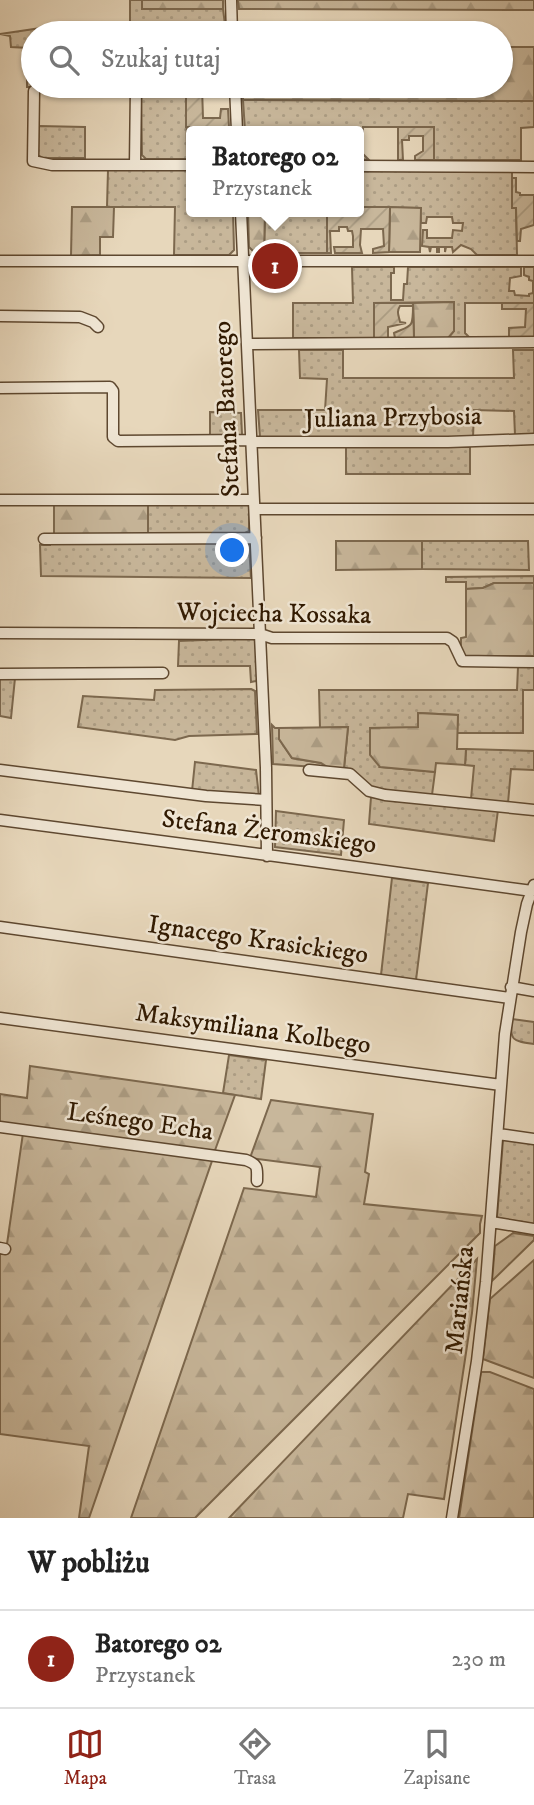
<!DOCTYPE html>
<html lang="pl">
<meta charset="utf-8">
<style>
body{margin:0;font-family:"IM FELL DW Pica",serif;background:#f6f6f6;color:#222}
.you{position:absolute;left:233px;top:551px;width:24px;height:24px;margin:-18px;border:5px solid #fff;border-radius:50%;background:#1a73e8;box-shadow:0 0 0 10px #1a73e833}
.badge{display:grid;place-items:center;width:46px;height:46px;border-radius:50%;background:#8f2418;color:#fff;font-size:23px;font-weight:700}
.pin{position:absolute;translate:-50% -50%;border:4px solid #fff;box-shadow:0 2px 7px #0006}
.popup{position:absolute;left:186px;top:126px;width:178px;height:91px;box-sizing:border-box;display:grid;place-content:center;border-radius:7px;background:#fff;filter:drop-shadow(0 2px 5px #0005);font-size:23px;white-space:nowrap;color:#767676}
.popup b{font-size:26px;color:#222}
.popup::after{content:'';position:absolute;left:50%;top:100%;margin-left:-14px;border:14px solid transparent;border-top-color:#fff}
.list{margin:0;padding:0;list-style:none}
h2{display:flex;justify-content:space-between;align-items:center;height:91px;margin:0;padding:0 28px;font-size:30px}
h2 small{font-size:23px;font-weight:400;color:#767676}
.list li{display:grid;grid-template-columns:46px 1fr auto;gap:21px;align-items:center;box-sizing:border-box;height:98px;padding:0 28px;border-top:2px solid #e0e0e0}
.list b{display:block;font-size:26px;white-space:nowrap}
.list p{margin:0;font-size:23px;white-space:nowrap;color:#767676}
.list em{font-size:23px;font-style:normal;color:#767676}
.icon{flex:none;width:38px;height:38px;fill:none;stroke:currentColor;stroke-width:2;stroke-linecap:round;stroke-linejoin:round}
.map{position:relative;flex:none;width:534px;height:1518px;overflow:hidden}
.search{position:absolute;background:#fff;box-shadow:0 2px 5px #0004;left:21px;right:21px;top:21px;height:77px;display:flex;align-items:center;gap:18px;box-sizing:border-box;padding:0 24px;border-radius:38px;color:#767676;font-size:26px}
.sheet{height:189px;background:#fff}
nav{display:flex;justify-content:space-around;align-items:center;box-sizing:border-box;height:98px;border-top:2px solid #e0e0e0;background:#fff;font-size:19px;color:#767676}
nav a{display:grid;justify-items:center;gap:4px}
nav .on{color:#8f2418}
.map>svg:first-child{display:block}
.grass{fill:url(#grass-dots);stroke:#7c684e;stroke-width:2}
.forest{fill:url(#forest-firs);stroke:#7c684e;stroke-width:2}
.garden{fill:url(#garden-furrows);stroke:#7c684e;stroke-width:2}
.lines{fill:none;stroke-linecap:round;stroke-linejoin:round}
.minor-casing{stroke:#5e4830;stroke-width:13}
.minor{stroke:#efe5d3;stroke-width:10}
.labels{text-anchor:middle;dominant-baseline:central;stroke-width:5;stroke-linejoin:round;paint-order:stroke}
.street-label{font-size:26px;fill:#301901;stroke:#efe5d3}
</style>
<div class="map">
<svg width="534" height="1518" viewBox="0 0 534 1518">
<defs>
<pattern id="grass-dots" width="8" height="8" patternUnits="userSpaceOnUse" patternTransform="scale(1.75)"><rect width="8" height="8" fill="#c8b79b"/><path d="M2 2h.1M6 6h.1" fill="none" stroke="#ac9d84" stroke-width="1.8" stroke-linecap="round"/></pattern>
<pattern id="forest-firs" width="22" height="20" patternUnits="userSpaceOnUse" patternTransform="scale(1.75)"><rect width="22" height="20" fill="#c8b79b"/><path d="M5 1l3.5 6h-7zM16 11l3.5 6h-7z" fill="#ac9d84"/></pattern>
<pattern id="garden-furrows" width="10" height="10" patternUnits="userSpaceOnUse" patternTransform="scale(1.75)"><rect width="10" height="10" fill="#c8b79b"/><path d="M-1 1l2-2M0 10L10 0M9 11l2-2" fill="none" stroke="#ac9d84"/></pattern>
</defs>
<rect width="100%" height="100%" fill="#e7d7bb"/>
<filter id="stains"><feTurbulence type="fractalNoise" baseFrequency=".00286" numOctaves="4"/><feColorMatrix values="0 0 0 0 .2 0 0 0 0 .09 0 0 0 0 .02 0 0 0 .5 -.17"/></filter>
<radialGradient id="worn" r=".72"><stop offset=".6" stop-color="#630" stop-opacity="0"/><stop offset="1" stop-color="#630" stop-opacity=".3"/></radialGradient>
<path class="grass" d="M130,0H142V9H223L226,33H130Z
M48,27V33H33V86L186,87L187,159H146L142,155L141,87H27V65H29V48L11,47L10,36L0,34Z
M243,100L534,101V127L521,128V160H434V127H363L362,153L369,160L359,159V131H350L349,127H298V131H245Z
M39,126L85,127V158H43L38,155Z
M108,170H191V212H233L234,250L229,255H174L175,207H107Z
M359,171L512,172V207L516,208L517,255H477L471,249L461,245L453,252L452,247H446L445,252V247H439V252H437V247H431L430,252L429,247L422,246L423,230H427V238H452L453,230L462,231L463,223H453L452,217H427L426,223H421L420,208L359,207Z
M265,212H327V253H264Z
M352,267H394V273H391V300H403L404,284H407L408,267H521V276L510,278L509,291H514L515,295L529,296V294L533,293V281L529,280V277L524,275V267H534V303H465V333L470,338H448L454,331L453,302L374,303V338H293V303H353Z
M299,350H343V378H514L513,350H534V435H515L514,411L474,410L473,438L260,437L258,410H325L327,379L300,378Z
M210,412L241,413L242,434L237,437L210,438Z
M346,447H470V474H346Z
M148,502L247,504L249,506V531L243,534H148Z
M245,541L249,545L251,578L41,576L40,545H50V542Z
M422,541H528L529,570L422,569Z
M534,576V583H494L483,588L466,589V582H446V577Z
M253,638L256,642L258,678L256,681L251,682L250,666H178L179,641Z
M518,667H534V690H523V733H457L458,715L419,713L418,727L380,767L435,772L432,795L377,790L344,768L348,727L320,728L319,690H517Z
M0,678H15L11,718L0,716Z
M251,689L255,691L257,734L189,736L175,740L78,727L83,696L154,700L155,690Z
M272,725L275,728H279V739L292,758L321,763L329,768L273,764Z
M466,749L534,751V770L511,769L508,803L471,799L474,766L465,765Z
M195,762L256,770L259,797L192,791Z
M371,797L498,810L494,841L369,824Z
M276,811L344,820L341,855L275,847Z
M392,878L428,883L416,980L381,975Z
M512,1019L534,1022V1044C513,1041 509,1041 512,1019Z
M229,1055L266,1060L261,1099L223,1093Z
M507,1138L534,1142V1224L497,1218L503,1140Z"/>
<path class="forest" d="M142,0H223V9H142Z
M238,0H534V10L239,9Z
M501,47H534V101L243,100V86H349L350,87L501,86Z
M72,207H114L113,237H100V255L71,256Z
M390,207L421,208L420,252H389Z
M248,212H265L264,253H255L249,247Z
M454,302V331L448,338H414L413,303Z
M54,502H148V534H54Z
M336,541H422V569L336,570Z
M494,583H534V656H461V638L466,637V589L483,588Z
M418,713L458,715L457,749H466L465,765L436,763L435,772L380,767L370,755V728L418,727Z
M348,727L344,768H329L321,763L292,758L279,739V728Z
M30,1066L235,1095L214,1153L0,1125V1094L27,1098Z
M271,1100L373,1114L365,1172L369,1174L364,1204L482,1216L480,1224V1233L195,1518H131L244,1188L316,1197L320,1167L250,1158Z
M23,1133L213,1158L89,1518H79L89,1446L0,1434V1251L7,1244Z
M513,1233L534,1236V1240L492,1281L495,1246Z
M477,1259L472,1313L444,1499L408,1494L403,1518H229Z
M534,1260V1378L483,1359L490,1299Z
M481,1372H490L534,1389V1518H459Z"/>
<path class="garden" d="M186,87H202L203,118H220L221,109H228L229,127H186Z
M398,127H434V160H415V156L423,151V136H409V140H402L403,160H398Z
M512,178H516V192L520,193V195H534V225L521,229L520,241H517L516,208H512Z
M359,207H390L389,252L373,253V249L384,246L383,229H361L360,245L362,253H335L334,247H353V236L352,231H348L347,227H339V231H330L331,253H327V212H359Z
M374,303H413L414,338H395L394,333C412,325 413,328 413,306H400C396,312 399,316 400,322L406,323L388,327V338H374Z
M502,303H534V338H509V328L525,327L526,309H502Z"/>
<g class="lines">
<defs>
<path id="minor" d="M231,0L232,33
M235,86L237,131
M34,91L33,161L52,165H191
M135,165L136,86
M359,166L534,167
M241,212L266,768L267,856
M0,261H534
M0,316L80,317L93,322L98,327
M248,344L534,342
M0,388L110,387L113,391V437L118,441L252,440
M252,442H448L534,439
M0,500H254
M255,509H534
M44,539L256,538
M0,633L260,634L272,638H447L453,642L462,661L534,662
M0,674L163,673
M0,770L206,796L266,800
M309,770L350,774L369,791L385,795L534,810
M0,820C177,843 355,866 532,891
M0,927L510,998
M511,987L534,991
M0,1018L501,1085
M0,1127L246,1160C259,1165 257,1168 257,1181
M498,1134L534,1139
M491,1222L534,1229
M0,1248L5,1249
M452,1518L477,1361L486,1282L505,1034L521,932L527,904L534,885"/>
</defs>
<use href="#minor" class="minor-casing"/>
<use href="#minor" class="minor"/>
</g>
<g class="labels">
<g class="street-label">
<text transform="translate(227 409) rotate(-93)">Stefana Batorego</text>
<text transform="translate(393 418) rotate(-1)">Juliana Przybosia</text>
<text transform="translate(274 614) rotate(1)">Wojciecha Kossaka</text>
<text transform="translate(269 832) rotate(7)">Stefana Żeromskiego</text>
<text transform="translate(258 940) rotate(8)">Ignacego Krasickiego</text>
<text transform="translate(253 1029) rotate(8)">Maksymiliana Kolbego</text>
<text transform="translate(140 1122) rotate(8)">Leśnego Echa</text>
<text transform="translate(460 1300) rotate(-84)">Mariańska</text>
</g>
</g>
<rect width="100%" height="100%" filter="url(#stains)"/>
<rect width="100%" height="100%" fill="url(#worn)"/>
</svg>
<div class="you"></div>
<div class="pin badge" style="left:275px;top:266px">1</div>
<div class="popup"><b>Batorego 02</b>Przystanek</div>
<div class="search"><svg class="icon" aria-label="search" viewBox="0 0 24 24"><circle cx="10" cy="10" r="6"/><path d="M15 15l6 6"/></svg>Szukaj tutaj</div>
</div>
<section class="sheet">
<h2>W pobliżu<small></small></h2>
<ul class="list">
<li><span class="badge">1</span><div><b>Batorego 02</b><p>Przystanek</p></div><em>230 m</em></li>
</ul>
</section>
<nav>
<a class="on"><svg class="icon" aria-label="map" viewBox="0 0 24 24"><path d="M3 6l6-2 6 2 6-2v14l-6 2-6-2-6 2zM9 4v14M15 6v14"/></svg>Mapa</a>
<a><svg class="icon" aria-label="directions" viewBox="0 0 24 24"><path d="M12 3l9 9-9 9-9-9zM9 14v-3h6M13 9l2 2-2 2"/></svg>Trasa</a>
<a><svg class="icon" aria-label="saved" viewBox="0 0 24 24"><path d="M7 4h10v16l-5-4-5 4z"/></svg>Zapisane</a>
</nav>
